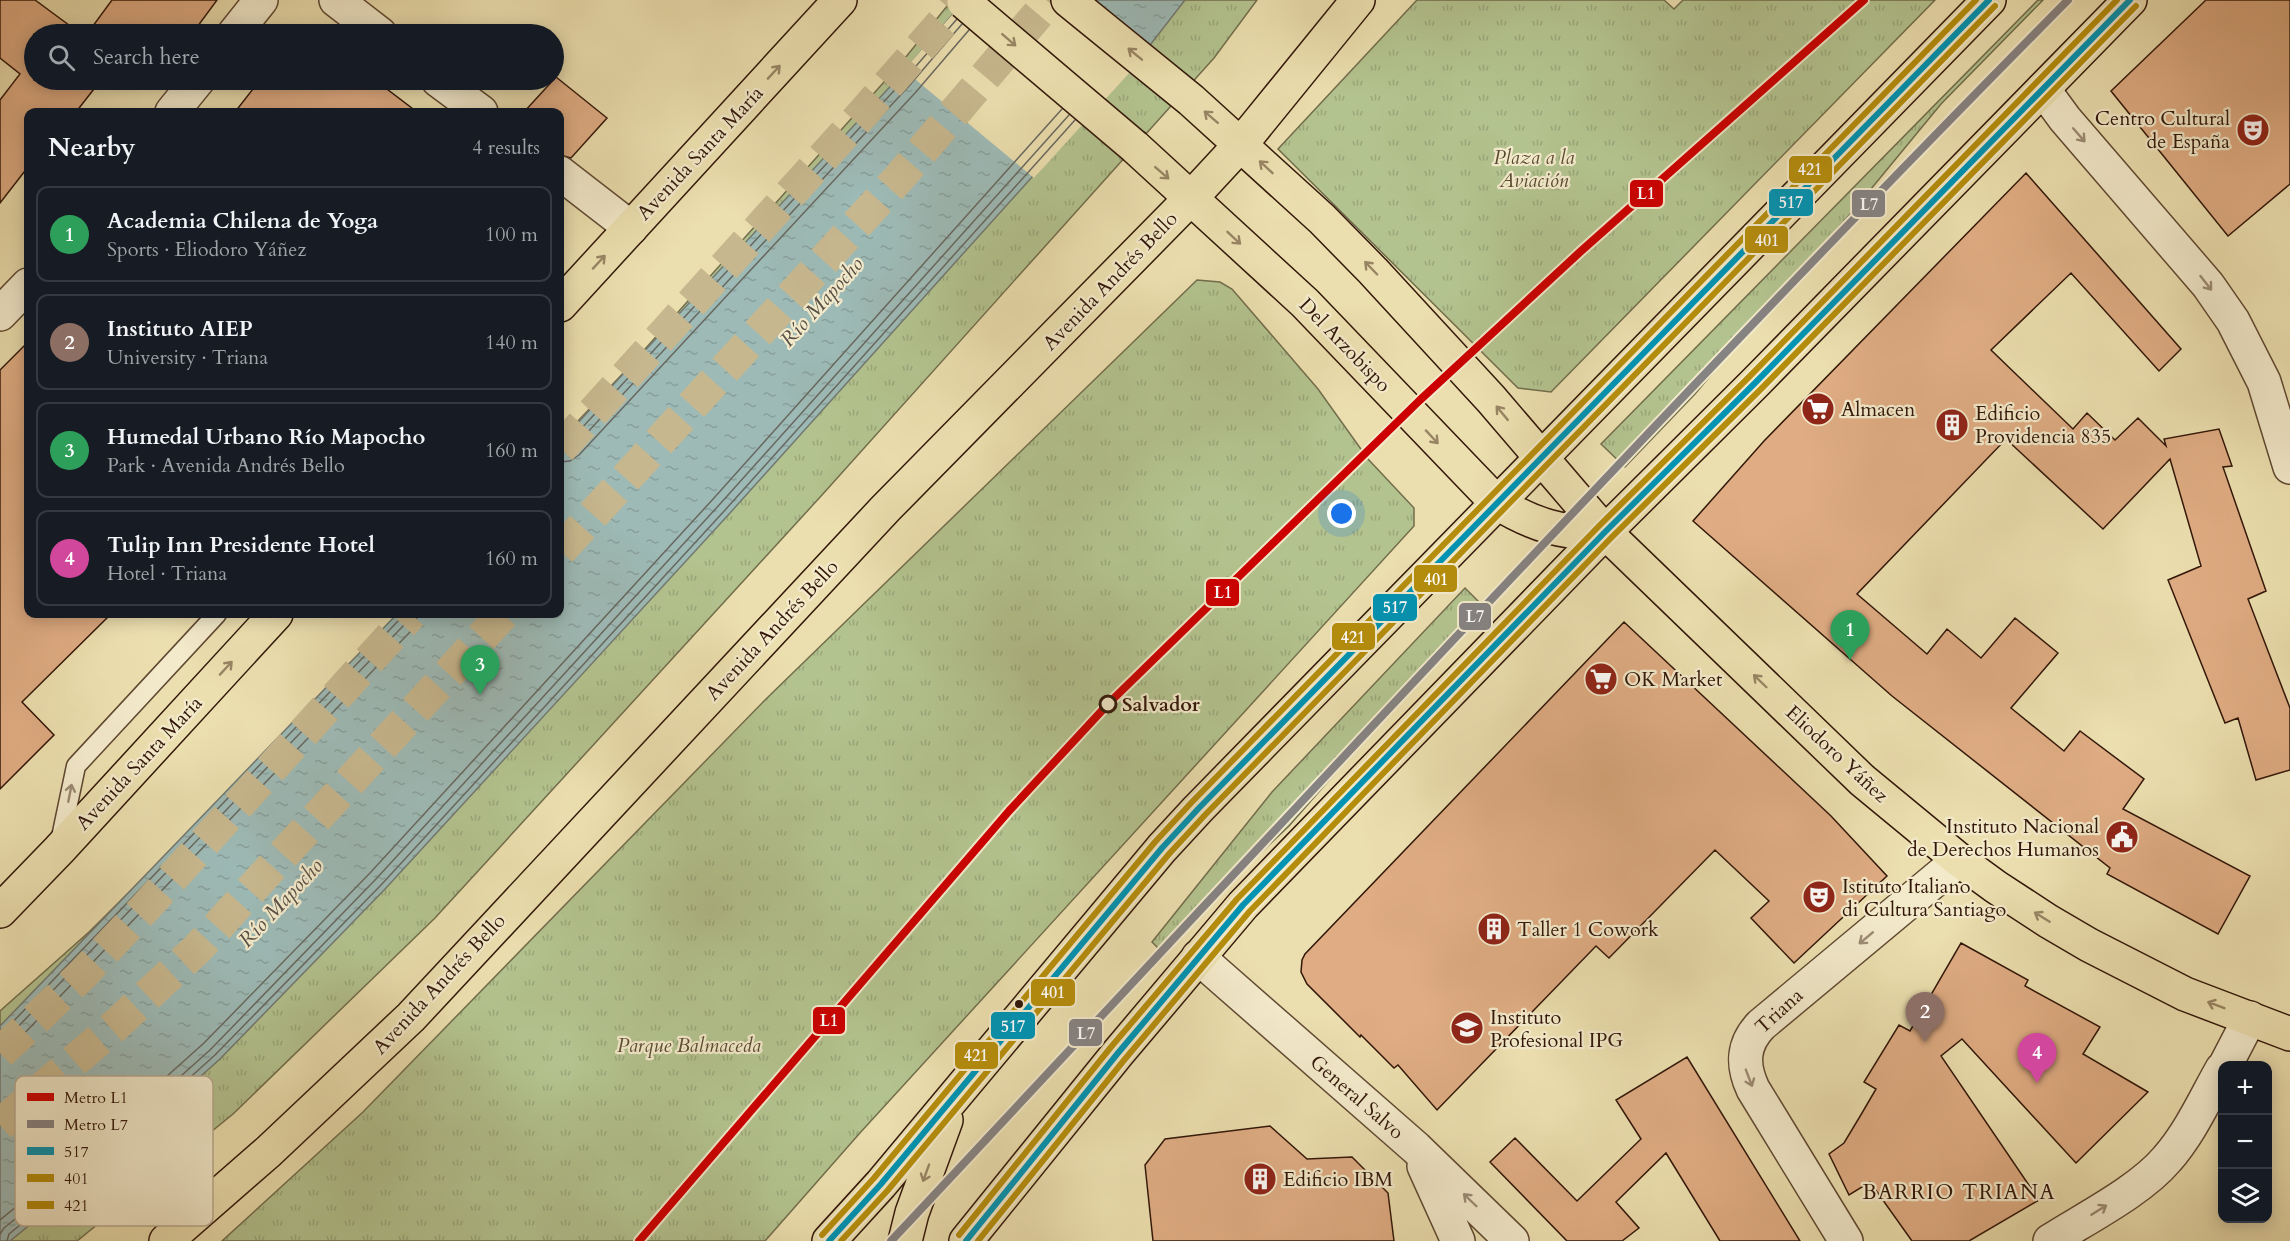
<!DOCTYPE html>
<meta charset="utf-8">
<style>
body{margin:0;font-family:Cardo,serif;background:#20242c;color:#f1f3f6}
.controls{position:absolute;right:18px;bottom:18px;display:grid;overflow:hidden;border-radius:12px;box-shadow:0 3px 15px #0003}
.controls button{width:54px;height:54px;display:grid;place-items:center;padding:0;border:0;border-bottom:2px solid #363941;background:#171b24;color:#f1f3f6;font:30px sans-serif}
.you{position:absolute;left:1342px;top:514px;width:21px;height:21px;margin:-15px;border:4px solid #fff;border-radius:50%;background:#1a73e8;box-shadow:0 0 0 9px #1a73e833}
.badge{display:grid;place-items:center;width:39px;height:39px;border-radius:50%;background:#c59692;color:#fff;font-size:20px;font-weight:700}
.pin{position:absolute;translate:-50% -50px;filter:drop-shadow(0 2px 3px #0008)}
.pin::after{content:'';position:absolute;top:32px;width:21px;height:18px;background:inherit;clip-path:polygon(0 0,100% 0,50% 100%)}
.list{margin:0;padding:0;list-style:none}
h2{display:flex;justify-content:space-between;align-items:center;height:78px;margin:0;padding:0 24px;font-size:26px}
h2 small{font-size:20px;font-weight:400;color:#9ea1a6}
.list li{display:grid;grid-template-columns:39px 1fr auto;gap:18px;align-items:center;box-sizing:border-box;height:96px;margin:0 12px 12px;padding:0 12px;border:2px solid #363941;border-radius:12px}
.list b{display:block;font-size:22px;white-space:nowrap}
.list p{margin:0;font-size:20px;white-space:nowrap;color:#9ea1a6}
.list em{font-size:20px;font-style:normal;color:#9ea1a6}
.icon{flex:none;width:33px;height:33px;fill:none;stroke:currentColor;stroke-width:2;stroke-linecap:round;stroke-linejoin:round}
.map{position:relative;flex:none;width:2290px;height:1241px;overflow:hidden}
.search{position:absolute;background:#171b24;box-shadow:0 3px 15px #0003;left:24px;top:24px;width:540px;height:66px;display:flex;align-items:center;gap:15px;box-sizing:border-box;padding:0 21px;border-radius:33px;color:#9ea1a6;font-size:22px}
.panel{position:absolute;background:#171b24;box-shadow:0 3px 15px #0003;left:24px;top:108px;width:540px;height:510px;border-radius:12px}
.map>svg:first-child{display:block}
.grass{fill:url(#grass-tufts);stroke:#726d4c;stroke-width:1.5}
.water{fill:url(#water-ripples);stroke:#727971;stroke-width:1.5}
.pier{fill:#ecdfaf}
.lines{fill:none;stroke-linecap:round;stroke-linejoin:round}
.shore{stroke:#686860;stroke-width:1.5}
.building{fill:#dfac83;stroke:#321709;stroke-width:1.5}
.motorway-tunnel{stroke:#c7b78e;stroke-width:33;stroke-dasharray:33 16;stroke-linecap:butt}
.service-casing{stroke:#604932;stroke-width:21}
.minor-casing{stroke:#604932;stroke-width:36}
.tertiary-casing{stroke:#604932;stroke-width:36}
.primary-casing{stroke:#321709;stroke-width:36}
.service{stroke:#f3eacb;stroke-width:18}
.minor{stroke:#f3eacb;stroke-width:33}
.tertiary{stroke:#f3eacb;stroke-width:33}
.primary{stroke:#ecdfaf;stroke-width:33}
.primary-bridge-casing{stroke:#321709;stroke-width:36;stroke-linecap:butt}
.primary-bridge{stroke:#ecdfaf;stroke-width:33}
.bus-1-casing{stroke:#f3eacb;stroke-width:10}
.bus-2-casing{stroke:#f3eacb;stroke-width:10}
.bus-3-casing{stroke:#f3eacb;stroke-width:10}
.bus-1{stroke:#0093b3;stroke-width:6}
.bus-2{stroke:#b58d0c;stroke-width:6}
.bus-3{stroke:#b58d0c;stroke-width:6}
.metro-1-casing{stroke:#f3eacb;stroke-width:12}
.metro-2-casing{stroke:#f3eacb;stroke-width:12}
.metro-1{stroke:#c00;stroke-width:8}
.metro-2{stroke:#868383;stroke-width:8}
.oneway{stroke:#988564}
.oneway2{stroke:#9c8b74}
.stop-dot{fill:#f3eacb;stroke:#321709;stroke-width:3}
.bus-dot{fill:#321709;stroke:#f3eacb;stroke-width:2}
.labels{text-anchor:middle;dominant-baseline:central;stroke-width:4.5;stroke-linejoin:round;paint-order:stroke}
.poi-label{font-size:20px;fill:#321709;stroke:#f3eacb;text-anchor:start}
.street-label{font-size:20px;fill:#321709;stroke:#f3eacb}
.park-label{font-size:20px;font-style:italic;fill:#594b31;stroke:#f3eacb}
.stop-label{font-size:20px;font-weight:bold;fill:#321709;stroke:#f3eacb;text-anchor:start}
.water-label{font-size:21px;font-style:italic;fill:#575046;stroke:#f3eacb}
.neighbourhood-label{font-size:21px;letter-spacing:1.5px;fill:#321709;stroke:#f3eacb}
.key{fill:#f3eacb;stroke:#b9ab91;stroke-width:1.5}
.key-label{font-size:16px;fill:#321709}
.line-badge{stroke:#f3eacb;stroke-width:2}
.badge-label{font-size:16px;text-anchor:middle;font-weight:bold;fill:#fff}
</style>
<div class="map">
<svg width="2290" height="1241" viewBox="0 0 2290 1241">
<defs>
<pattern id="grass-tufts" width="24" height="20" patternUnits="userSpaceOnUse" patternTransform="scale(1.5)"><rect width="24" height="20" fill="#b3c38f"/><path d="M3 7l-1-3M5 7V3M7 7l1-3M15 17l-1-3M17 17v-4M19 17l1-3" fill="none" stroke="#9aa77a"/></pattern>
<pattern id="water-ripples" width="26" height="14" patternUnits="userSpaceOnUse" patternTransform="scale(1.5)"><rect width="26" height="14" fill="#9dbab6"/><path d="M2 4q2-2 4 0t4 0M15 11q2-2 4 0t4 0" fill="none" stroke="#889f9b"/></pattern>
</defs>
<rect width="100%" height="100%" fill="#ecdfaf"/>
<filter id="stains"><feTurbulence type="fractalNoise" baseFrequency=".00333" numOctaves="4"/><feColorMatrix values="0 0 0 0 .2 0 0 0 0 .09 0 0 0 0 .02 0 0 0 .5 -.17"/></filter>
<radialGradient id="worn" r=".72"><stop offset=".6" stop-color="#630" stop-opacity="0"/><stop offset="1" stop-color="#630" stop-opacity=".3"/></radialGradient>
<path class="grass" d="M952,0H1257L1214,58L822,495L435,918L233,1114L77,1241H0V1011L89,932L246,776L560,614V440L628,368L901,63Z
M1417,0H1664L1674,9L1683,0H1935L1551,392L1518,388L1278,149Z
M2038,0H2043L1941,104L1852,212L1775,299L1695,394L1625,467L1601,444Z
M1197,280L1220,282L1232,289L1318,389L1368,459L1414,508V526L859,1134L765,1241H222L363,1112L766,699Z
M1465,588L1482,605L1289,826L1159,949L1152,942L1272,792Z"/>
<path class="water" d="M965,0H1185L1147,49L730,513L386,888L220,1059L86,1179L10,1241H0V1026L397,614H560V442L899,77Z"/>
<path class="pier" d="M965,0H1084L1149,51L1034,178L904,70Z"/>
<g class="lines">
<path class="shore" d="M560,446L567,444L903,81L957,19
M560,453L572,449L909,86L962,24
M560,462L570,461L579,455L915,93L969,30
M0,1030L7,1028L399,620L401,614
M0,1037L12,1033L404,625L408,614
M0,1046L10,1045L19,1039L410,632L416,623L417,614
M0,1220L71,1162L204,1043L370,873L714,498L1062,109
M0,1234L4,1228L77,1169L210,1050L376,879L720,504L1069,115
M7,1241L9,1234L82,1175L215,1055L382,884L726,509L1075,120"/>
</g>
<path class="building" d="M0,0H35L81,34H34V80H101L76,112H28V167L0,203V100L20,74L0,58Z
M112,0H217L192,34H87Z
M2206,0H2290V184L2228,236L2111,91Z
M556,77L607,118L571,158L560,155V112H524Z
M260,80H375L417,112H235Z
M2026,173L2181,349L2159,371L2071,273L1991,350L2073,429L2087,413L2115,440L2138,418L2166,446L2164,439L2219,429L2232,466L2223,467L2266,591L2248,599L2290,708V770L2256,780L2238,718L2225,723L2168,580L2201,566L2170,459L2103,529L2006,439L1857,594L1927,654L1947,629L1981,658L2015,618L2058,653L2011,708L2064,751L2080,731L2144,779L2123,809L2250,876L2218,934L2107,874L2110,868L1892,696L1693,521L1764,441Z
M28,342V614H111L22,702L54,735L0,789V370Z
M1624,622L1831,816L1887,876L1794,963L1751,918L1769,901L1715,850L1609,958L1596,946L1437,1110L1398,1065L1394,1068L1361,1035L1360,1037L1307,984L1301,972L1302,960L1305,954Z
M1961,943L2028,980L2025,986L2100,1027L2083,1054L2148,1092L2076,1163L1962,1039L1941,1056L2039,1200L1969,1241H1912L1870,1182L1849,1195L1829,1154L1844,1143L1862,1113L1876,1089L1864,1082L1899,1025L1910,1031Z
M1687,1057L1800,1241H1720L1666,1153L1616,1202L1639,1228L1622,1241H1567L1490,1162L1515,1138L1577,1201L1641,1139L1616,1100Z
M1270,1126L1307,1159L1352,1157L1388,1193L1394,1241H1153L1145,1165L1165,1139Z"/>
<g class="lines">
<path class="motorway-tunnel" d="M560,449L865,111L962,0
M560,551L899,178L1050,0
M0,1053L83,974L145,908L411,614
M0,1125L117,1024L197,949L503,614"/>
<defs>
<path id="service" d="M60,842L76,766L217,614"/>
<path id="minor" d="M336,0L380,34
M234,34L261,0
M438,80L481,112
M172,112L198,80
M560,173L631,228
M0,314L28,285
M1198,957L1416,1148L1512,1241
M2225,1066L2250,1018
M1424,1166L1458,1241
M1846,1241L1753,1089C1742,1065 1742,1045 1761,1025L1959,860
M2050,1241C2086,1218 2140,1191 2167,1159C2190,1133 2205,1099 2222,1069"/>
<path id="tertiary" d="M2043,89L2065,119L2208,285L2233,321L2264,382L2290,467"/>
<path id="primary" d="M1068,0L1191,100L1322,219L1373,271L1491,399L1605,532L1862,780L1959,860L1996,887L2048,921L2089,945L2185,994L2290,1034
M1135,147L1305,303L1496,502C1531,524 1564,535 1605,532
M560,305L840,0
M0,911L59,850L276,614
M166,1241L268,1152L411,1017L886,508L1191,198L1241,144L1358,0
M829,1241L881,1184L1162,848L1198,809L1989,0
M905,1241L912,1213L946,1120
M966,1241L1118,1053L1243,905L1605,532L1755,383L2130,0"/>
</defs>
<use href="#service" class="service-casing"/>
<use href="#minor" class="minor-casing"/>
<use href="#tertiary" class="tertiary-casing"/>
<use href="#primary" class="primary-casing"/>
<use href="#service" class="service"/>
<use href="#minor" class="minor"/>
<use href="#tertiary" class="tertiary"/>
<use href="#primary" class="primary"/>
<defs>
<path id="primary-bridge" d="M964,2L1135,147"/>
</defs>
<use href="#primary-bridge" class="primary-bridge-casing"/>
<use href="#primary-bridge" class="primary-bridge"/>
<defs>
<path id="bus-1" d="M829,1241L881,1184L1162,848L1198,809L1989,0
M966,1241L1118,1053L1243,905L1605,532L1755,383L2130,0"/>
<path id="bus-2" d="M841,1241L888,1190L1169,854L1205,815L1995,6
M978,1241L1125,1059L1250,911L1611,538L1761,389L2136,6"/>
<path id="bus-3" d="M822,1235L874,1178L1155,842L1191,803L1976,0
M959,1235L1111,1047L1237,899L1599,526L1749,377L2117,0"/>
</defs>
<use href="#bus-1" class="bus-1-casing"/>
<use href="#bus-2" class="bus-2-casing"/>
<use href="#bus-3" class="bus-3-casing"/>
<use href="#bus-1" class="bus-1"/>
<use href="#bus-2" class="bus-2"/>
<use href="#bus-3" class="bus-3"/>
<defs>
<path id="metro-1" d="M639,1241L1009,811L1109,703L1420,400L1580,252L1864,0"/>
<path id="metro-2" d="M891,1241C1281,825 1667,405 2068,0"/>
</defs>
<use href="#metro-1" class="metro-1-casing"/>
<use href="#metro-2" class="metro-2-casing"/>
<use href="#metro-1" class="metro-1"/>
<use href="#metro-2" class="metro-2"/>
</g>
<defs><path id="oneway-shaft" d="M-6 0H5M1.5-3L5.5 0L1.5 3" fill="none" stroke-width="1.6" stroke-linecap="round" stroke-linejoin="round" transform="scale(1.5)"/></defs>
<g class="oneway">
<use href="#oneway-shaft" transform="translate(1009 40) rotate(41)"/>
<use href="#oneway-shaft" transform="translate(1135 54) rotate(-141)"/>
<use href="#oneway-shaft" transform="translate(774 72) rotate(-47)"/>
<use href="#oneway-shaft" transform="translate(1211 117) rotate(-139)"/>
<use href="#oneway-shaft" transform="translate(1266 167) rotate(-137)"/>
<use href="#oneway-shaft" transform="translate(1162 173) rotate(41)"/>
<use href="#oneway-shaft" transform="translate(1234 238) rotate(43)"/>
<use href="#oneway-shaft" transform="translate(599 262) rotate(-47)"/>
<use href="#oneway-shaft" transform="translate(1371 268) rotate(-134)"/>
<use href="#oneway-shaft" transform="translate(1502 413) rotate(-130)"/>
<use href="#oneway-shaft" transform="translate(1432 437) rotate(47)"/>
<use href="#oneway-shaft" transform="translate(226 668) rotate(-47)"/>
<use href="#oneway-shaft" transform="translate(1760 681) rotate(-136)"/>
<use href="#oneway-shaft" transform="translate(2042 917) rotate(-148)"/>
<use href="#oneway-shaft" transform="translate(2216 1005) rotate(-159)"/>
<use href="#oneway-shaft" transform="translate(926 1173) rotate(110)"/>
</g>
<g class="oneway2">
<use href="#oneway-shaft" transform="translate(2079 135) rotate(49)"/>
<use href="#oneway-shaft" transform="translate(2206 283) rotate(52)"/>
<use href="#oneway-shaft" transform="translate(70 793) rotate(-79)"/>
<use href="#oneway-shaft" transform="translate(1866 938) rotate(140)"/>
<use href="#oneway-shaft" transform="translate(1749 1078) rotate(69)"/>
<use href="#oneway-shaft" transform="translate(1470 1200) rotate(-136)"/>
<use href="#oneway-shaft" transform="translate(2099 1210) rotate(-32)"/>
</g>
<defs>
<symbol id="theatre-disc" viewBox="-11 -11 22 22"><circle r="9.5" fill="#8f2418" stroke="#f3eacb"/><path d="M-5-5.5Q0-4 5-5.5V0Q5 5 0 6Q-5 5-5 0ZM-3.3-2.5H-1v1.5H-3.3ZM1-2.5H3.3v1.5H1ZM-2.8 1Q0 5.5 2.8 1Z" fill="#fff"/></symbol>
<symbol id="supermarket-disc" viewBox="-11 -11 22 22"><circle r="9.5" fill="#8f2418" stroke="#f3eacb"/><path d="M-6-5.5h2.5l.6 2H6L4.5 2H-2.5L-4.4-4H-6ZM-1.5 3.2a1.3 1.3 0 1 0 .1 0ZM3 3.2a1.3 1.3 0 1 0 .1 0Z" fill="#fff"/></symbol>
<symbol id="building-disc" viewBox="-11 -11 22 22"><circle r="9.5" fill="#8f2418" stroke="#f3eacb"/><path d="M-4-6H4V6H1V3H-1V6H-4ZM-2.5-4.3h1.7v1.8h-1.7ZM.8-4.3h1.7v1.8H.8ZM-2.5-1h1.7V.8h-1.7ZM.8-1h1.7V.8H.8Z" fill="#fff"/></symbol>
<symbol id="civic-disc" viewBox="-11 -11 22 22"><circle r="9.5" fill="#8f2418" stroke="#f3eacb"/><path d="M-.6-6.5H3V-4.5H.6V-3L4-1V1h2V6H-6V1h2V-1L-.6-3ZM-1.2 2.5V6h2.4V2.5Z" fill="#fff"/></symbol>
<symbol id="university-disc" viewBox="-11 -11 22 22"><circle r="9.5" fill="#8f2418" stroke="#f3eacb"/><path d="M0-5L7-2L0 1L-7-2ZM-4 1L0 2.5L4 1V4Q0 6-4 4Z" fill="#fff"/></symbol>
</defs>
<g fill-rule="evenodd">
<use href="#theatre-disc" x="2234" y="111" width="38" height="38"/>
<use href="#supermarket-disc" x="1799" y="390" width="38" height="38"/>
<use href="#building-disc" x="1933" y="406" width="38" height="38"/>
<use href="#supermarket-disc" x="1582" y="660" width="38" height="38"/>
<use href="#civic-disc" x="2103" y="818" width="38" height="38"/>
<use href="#theatre-disc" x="1800" y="878" width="38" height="38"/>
<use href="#building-disc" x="1475" y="910" width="38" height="38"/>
<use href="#university-disc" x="1448" y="1009" width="38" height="38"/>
<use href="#building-disc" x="1241" y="1160" width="38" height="38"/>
</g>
<circle class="stop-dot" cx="1108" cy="704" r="8"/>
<circle class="bus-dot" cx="1019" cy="1004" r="5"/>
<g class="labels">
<g class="poi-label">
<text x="2230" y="118" text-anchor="end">Centro Cultural<tspan x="2230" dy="23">de España</tspan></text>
<text x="1841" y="409">Almacen</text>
<text x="1975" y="413">Edificio<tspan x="1975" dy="23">Providencia 835</tspan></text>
<text x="1624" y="679">OK Market</text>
<text x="2099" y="826" text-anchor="end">Instituto Nacional<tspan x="2099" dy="23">de Derechos Humanos</tspan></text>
<text x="1842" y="886">Istituto Italiano<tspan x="1842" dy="23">di Cultura Santiago</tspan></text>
<text x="1517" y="929">Taller 1 Cowork</text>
<text x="1490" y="1017">Instituto<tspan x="1490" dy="23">Profesional IPG</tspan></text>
<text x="1283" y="1179">Edificio IBM</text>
</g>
<g class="street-label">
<text transform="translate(700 153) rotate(-47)">Avenida Santa María</text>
<text transform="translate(1110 281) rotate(-46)">Avenida Andrés Bello</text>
<text transform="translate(1345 345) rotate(46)">Del Arzobispo</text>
<text transform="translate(772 630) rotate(-47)">Avenida Andrés Bello</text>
<text transform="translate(1837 754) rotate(43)">Eliodoro Yáñez</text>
<text transform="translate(139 763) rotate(-47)">Avenida Santa María</text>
<text transform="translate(439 984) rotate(-47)">Avenida Andrés Bello</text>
<text transform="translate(1779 1011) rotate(-42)">Triana</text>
<text transform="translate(1357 1097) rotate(41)">General Salvo</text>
</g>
<g class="park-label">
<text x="1534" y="157">Plaza a la<tspan x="1534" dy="23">Aviación</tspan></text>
<text x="689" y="1045">Parque Balmaceda</text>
</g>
<g class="stop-label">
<text x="1122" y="704">Salvador</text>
</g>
<g class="water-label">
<text transform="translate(822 302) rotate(-48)">Río Mapocho</text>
<text transform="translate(281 903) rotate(-47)">Río Mapocho</text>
</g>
<g class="neighbourhood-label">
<text x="1959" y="1192">BARRIO TRIANA</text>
</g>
</g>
<rect x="15" y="1076" width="198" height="150" rx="9" class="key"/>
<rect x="27" y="1093" width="27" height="8" fill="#c00"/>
<rect x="27" y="1120" width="27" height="8" fill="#868383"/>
<rect x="27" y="1147" width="27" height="8" fill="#0093b3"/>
<rect x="27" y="1174" width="27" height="8" fill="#b58d0c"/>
<rect x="27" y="1201" width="27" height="8" fill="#b58d0c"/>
<g class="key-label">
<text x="64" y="1103">Metro L1</text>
<text x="64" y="1130">Metro L7</text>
<text x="64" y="1157">517</text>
<text x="64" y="1184">401</text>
<text x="64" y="1211">421</text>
</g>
<g class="line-badge">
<rect x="1788" y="155" width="45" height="29" rx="6" fill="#b58d0c"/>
<rect x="1629" y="179" width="35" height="29" rx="6" fill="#c00"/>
<rect x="1768" y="188" width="46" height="29" rx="6" fill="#0093b3"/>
<rect x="1851" y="189" width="35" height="29" rx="6" fill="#868383"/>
<rect x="1744" y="225" width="45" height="29" rx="6" fill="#b58d0c"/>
<rect x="1413" y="564" width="45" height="29" rx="6" fill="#b58d0c"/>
<rect x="1205" y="578" width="35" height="29" rx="6" fill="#c00"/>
<rect x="1372" y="593" width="46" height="29" rx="6" fill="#0093b3"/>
<rect x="1458" y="602" width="34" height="29" rx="6" fill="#868383"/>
<rect x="1331" y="622" width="45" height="29" rx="6" fill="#b58d0c"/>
<rect x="1030" y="978" width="46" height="29" rx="6" fill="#b58d0c"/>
<rect x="812" y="1006" width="34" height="29" rx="6" fill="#c00"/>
<rect x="990" y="1011" width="46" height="29" rx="6" fill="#0093b3"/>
<rect x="1068" y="1018" width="35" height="29" rx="6" fill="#868383"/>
<rect x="954" y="1041" width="45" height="29" rx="6" fill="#b58d0c"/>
</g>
<g class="badge-label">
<text x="1810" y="175">421</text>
<text x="1646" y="199">L1</text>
<text x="1791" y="208">517</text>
<text x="1869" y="210">L7</text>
<text x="1767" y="246">401</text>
<text x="1436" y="585">401</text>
<text x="1223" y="598">L1</text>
<text x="1395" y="613">517</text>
<text x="1475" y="622">L7</text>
<text x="1353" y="643">421</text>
<text x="1053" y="998">401</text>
<text x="829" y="1026">L1</text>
<text x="1013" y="1032">517</text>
<text x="1086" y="1039">L7</text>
<text x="976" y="1061">421</text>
</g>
<rect width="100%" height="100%" filter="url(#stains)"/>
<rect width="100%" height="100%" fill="url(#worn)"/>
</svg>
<div class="controls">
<button>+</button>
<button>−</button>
<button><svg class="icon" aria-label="layers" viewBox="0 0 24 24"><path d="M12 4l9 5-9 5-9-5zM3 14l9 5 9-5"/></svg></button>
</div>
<div class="you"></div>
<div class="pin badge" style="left:1850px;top:660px;background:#2e9e5b">1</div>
<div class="pin badge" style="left:1925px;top:1042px;background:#8d6e63">2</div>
<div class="pin badge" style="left:480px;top:695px;background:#2e9e5b">3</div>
<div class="pin badge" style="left:2037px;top:1083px;background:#d1479c">4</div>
<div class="search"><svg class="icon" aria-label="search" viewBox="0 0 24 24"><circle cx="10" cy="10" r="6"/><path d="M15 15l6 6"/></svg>Search here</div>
<section class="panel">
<h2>Nearby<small>4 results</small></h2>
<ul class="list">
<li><span class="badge" style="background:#2e9e5b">1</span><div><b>Academia Chilena de Yoga</b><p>Sports · Eliodoro Yáñez</p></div><em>100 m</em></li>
<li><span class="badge" style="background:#8d6e63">2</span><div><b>Instituto AIEP</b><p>University · Triana</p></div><em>140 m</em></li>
<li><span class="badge" style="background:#2e9e5b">3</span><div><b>Humedal Urbano Río Mapocho</b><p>Park · Avenida Andrés Bello</p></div><em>160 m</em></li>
<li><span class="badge" style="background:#d1479c">4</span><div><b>Tulip Inn Presidente Hotel</b><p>Hotel · Triana</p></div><em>160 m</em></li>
</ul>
</section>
</div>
